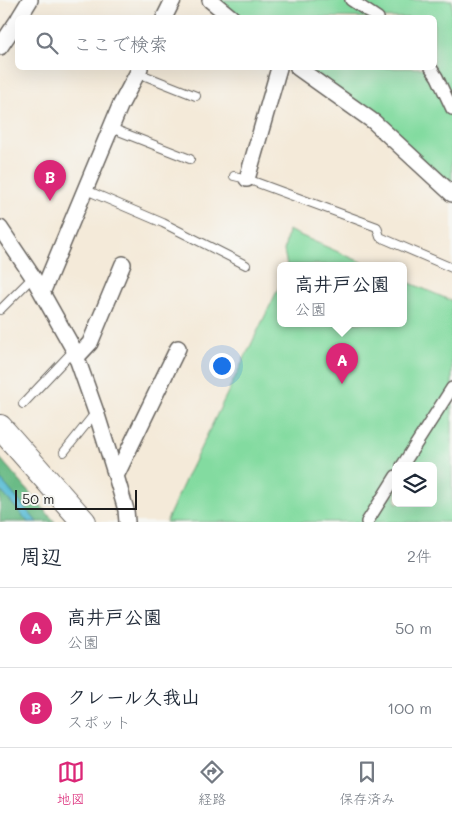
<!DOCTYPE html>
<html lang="ja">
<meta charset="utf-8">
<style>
body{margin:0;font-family:Mali,"Klee One",sans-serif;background:#f2f2f3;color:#1f2937}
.controls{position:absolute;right:15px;bottom:15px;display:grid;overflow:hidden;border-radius:8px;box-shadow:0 5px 20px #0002}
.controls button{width:45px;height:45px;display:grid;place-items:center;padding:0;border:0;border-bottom:1px solid #e0e1e3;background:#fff;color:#1f2937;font:25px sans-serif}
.scale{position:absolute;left:15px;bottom:12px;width:122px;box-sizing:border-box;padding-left:5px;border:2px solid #1c1c1c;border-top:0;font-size:14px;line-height:18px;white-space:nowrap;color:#1c1c1c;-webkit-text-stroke:4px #f6f6f2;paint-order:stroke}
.you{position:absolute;left:221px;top:365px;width:18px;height:18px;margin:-12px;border:4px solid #fff;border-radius:50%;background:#1a73e8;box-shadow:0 0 0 8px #1a73e833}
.badge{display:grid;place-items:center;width:32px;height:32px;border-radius:50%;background:#db2777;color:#fff;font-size:16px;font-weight:700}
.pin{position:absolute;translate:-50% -41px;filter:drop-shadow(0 1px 2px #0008)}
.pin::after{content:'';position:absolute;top:26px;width:18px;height:15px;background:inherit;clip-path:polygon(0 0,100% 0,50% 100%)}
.popup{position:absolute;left:277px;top:262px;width:130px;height:65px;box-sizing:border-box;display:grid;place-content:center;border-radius:8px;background:#fff;filter:drop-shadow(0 1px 4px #0005);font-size:16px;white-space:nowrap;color:#747a83}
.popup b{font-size:19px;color:#1f2937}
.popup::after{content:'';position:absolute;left:50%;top:100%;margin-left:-10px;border:10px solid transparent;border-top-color:#fff}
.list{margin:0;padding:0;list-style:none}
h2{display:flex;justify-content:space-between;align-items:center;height:65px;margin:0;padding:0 20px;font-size:21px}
h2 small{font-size:16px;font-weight:400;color:#747a83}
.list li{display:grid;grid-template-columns:32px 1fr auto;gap:15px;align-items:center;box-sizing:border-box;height:80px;padding:0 20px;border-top:1px solid #e0e1e3}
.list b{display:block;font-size:19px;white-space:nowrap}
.list p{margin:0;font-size:16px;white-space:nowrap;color:#747a83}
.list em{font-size:16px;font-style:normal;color:#747a83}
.icon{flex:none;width:28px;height:28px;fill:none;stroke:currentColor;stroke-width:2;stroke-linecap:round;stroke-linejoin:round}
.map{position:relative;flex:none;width:452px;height:522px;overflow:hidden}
.search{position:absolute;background:#fff;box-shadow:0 5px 20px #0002;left:15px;right:15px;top:15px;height:55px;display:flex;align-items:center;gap:12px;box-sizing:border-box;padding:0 18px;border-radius:8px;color:#747a83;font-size:19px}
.sheet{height:225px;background:#fff}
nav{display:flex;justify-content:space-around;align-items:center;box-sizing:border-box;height:70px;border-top:1px solid #e0e1e3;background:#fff;font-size:14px;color:#747a83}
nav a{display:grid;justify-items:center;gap:2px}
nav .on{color:#db2777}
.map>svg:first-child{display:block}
.green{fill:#83dba0;stroke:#507c5e;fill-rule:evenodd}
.forest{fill:#6abb86;stroke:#436c51}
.water{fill:#56bbd4;stroke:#396c78}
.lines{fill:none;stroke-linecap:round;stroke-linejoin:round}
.service-casing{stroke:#68645e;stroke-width:10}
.pedestrian-casing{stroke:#68645e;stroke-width:14}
.minor-casing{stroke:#68645e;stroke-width:18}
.primary-casing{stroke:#68645e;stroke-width:26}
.service{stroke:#fff;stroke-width:8}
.pedestrian{stroke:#fff;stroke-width:11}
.minor{stroke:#fff;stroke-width:15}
.primary{stroke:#fff;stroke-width:24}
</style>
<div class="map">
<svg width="452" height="522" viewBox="0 0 452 522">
<rect width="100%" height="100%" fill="#f6f6f2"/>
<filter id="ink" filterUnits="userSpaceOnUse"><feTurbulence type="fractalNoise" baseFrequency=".02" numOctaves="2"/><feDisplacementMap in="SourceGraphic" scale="10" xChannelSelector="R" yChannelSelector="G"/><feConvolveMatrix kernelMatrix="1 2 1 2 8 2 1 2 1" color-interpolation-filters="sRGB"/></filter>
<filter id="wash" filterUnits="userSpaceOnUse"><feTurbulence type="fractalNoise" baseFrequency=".0096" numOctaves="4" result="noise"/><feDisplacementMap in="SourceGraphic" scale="20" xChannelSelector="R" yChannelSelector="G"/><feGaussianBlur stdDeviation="1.12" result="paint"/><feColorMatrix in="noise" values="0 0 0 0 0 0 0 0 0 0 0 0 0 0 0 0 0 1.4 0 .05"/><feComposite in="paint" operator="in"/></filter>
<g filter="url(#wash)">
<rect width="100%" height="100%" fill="#f4ead9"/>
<path class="green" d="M217,0H452V187L305,68H434V18L239,17Z
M288,230L368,265H287L284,251Z
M403,280L452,301V522H166L186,478L281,283V323H403ZM396,466H433V503H396Z"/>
<path class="forest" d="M0,458L55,522H0Z"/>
<path class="water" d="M0,479L4,483L37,522H28L0,490Z"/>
</g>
<g filter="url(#ink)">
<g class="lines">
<defs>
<path id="service" d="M138,73L196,96
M111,128L190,159
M234,176L247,179L377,227L380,237L452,268
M86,190L163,223L246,265
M0,310L33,277
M23,404L74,350
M64,452L96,412"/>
<path id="pedestrian" d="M351,0L378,18
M431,68L437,77L452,109
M402,466L452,388
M367,522L396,476"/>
<path id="minor" d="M210,0L232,18
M19,18L30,0
M164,18L173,0
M0,47L18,20
M298,68L374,122L452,194
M247,179L279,68
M0,228L33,277L74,350L96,412L116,476L126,510L127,522
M42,293L120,106L140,68
M76,358L90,343L123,264
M116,476L178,348"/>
<path id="primary" d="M0,427L84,522"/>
</defs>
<use href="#service" class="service-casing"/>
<use href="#pedestrian" class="pedestrian-casing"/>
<use href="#minor" class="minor-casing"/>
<use href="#primary" class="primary-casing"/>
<use href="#service" class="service"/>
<use href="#pedestrian" class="pedestrian"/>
<use href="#minor" class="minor"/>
<use href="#primary" class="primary"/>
</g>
</g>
</svg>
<div class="controls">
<button><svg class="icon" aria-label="layers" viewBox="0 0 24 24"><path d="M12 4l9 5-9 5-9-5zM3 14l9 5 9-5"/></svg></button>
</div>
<div class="scale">50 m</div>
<div class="you"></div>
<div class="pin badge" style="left:342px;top:384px">A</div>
<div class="popup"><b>高井戸公園</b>公園</div>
<div class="pin badge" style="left:50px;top:201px">B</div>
<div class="search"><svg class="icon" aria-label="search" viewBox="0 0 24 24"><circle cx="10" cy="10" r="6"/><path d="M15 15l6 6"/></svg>ここで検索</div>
</div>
<section class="sheet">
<h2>周辺<small>2件</small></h2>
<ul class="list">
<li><span class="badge">A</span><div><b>高井戸公園</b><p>公園</p></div><em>50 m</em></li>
<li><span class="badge">B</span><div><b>クレール久我山</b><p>スポット</p></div><em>100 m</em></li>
</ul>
</section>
<nav>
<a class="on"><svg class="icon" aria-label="map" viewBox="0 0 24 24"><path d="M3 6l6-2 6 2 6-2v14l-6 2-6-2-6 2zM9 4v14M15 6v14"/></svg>地図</a>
<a><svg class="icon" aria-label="directions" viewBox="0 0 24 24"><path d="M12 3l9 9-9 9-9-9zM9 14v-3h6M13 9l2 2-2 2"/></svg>経路</a>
<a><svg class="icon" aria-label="saved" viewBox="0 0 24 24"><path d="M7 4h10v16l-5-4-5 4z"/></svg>保存済み</a>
</nav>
